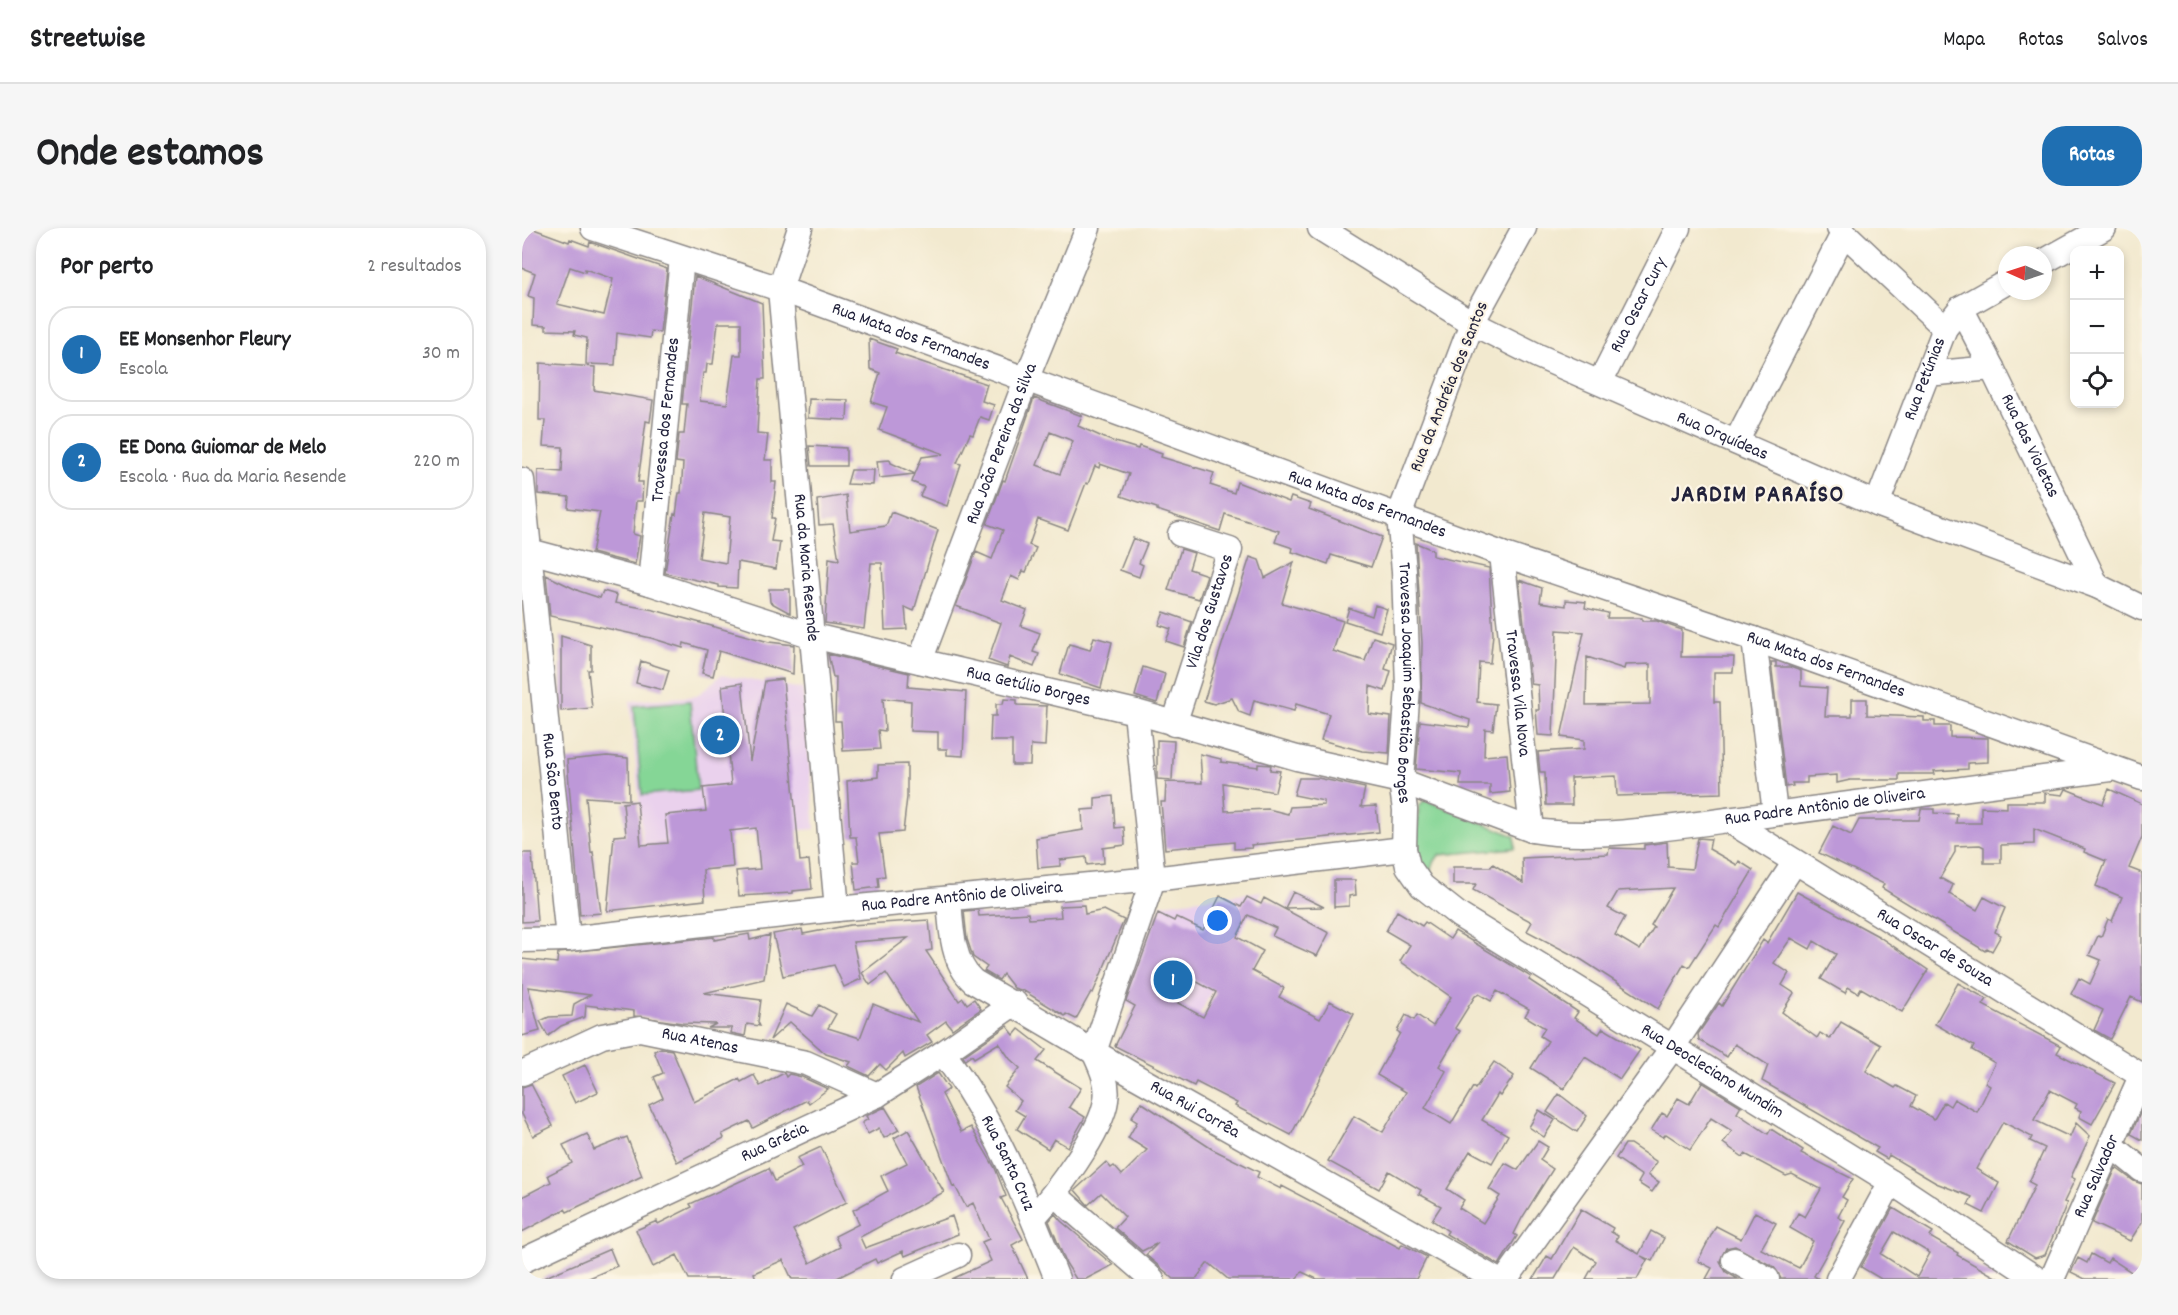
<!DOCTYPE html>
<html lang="pt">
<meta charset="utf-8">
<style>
body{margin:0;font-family:Dekko,sans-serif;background:#f6f6f6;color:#202124}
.controls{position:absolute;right:18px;top:18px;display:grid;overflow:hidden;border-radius:12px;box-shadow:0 3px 9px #0003}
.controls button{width:54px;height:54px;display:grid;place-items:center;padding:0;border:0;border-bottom:2px solid #e0e0e0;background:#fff;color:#202124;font:30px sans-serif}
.compass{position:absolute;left:1476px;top:18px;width:54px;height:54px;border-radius:50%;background:#fff;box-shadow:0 3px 9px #0003;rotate:273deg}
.you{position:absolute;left:696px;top:693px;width:21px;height:21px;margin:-15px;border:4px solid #fff;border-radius:50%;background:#1a73e8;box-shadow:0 0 0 9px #1a73e833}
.badge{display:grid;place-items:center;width:39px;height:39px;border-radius:50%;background:#1f6fb2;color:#fff;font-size:20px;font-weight:700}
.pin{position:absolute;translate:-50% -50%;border:3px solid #fff;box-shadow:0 2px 6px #0006}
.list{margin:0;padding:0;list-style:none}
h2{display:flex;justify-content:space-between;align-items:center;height:78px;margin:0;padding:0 24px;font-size:26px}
h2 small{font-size:20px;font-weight:400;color:#757577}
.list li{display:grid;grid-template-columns:39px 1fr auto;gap:18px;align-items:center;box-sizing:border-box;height:96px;margin:0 12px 12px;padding:0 12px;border:2px solid #e0e0e0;border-radius:24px}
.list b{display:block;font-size:22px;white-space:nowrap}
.list p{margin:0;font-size:20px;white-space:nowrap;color:#757577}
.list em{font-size:20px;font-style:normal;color:#757577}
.icon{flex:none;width:33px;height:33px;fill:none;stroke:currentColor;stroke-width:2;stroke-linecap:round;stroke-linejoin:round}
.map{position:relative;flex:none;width:1620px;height:1051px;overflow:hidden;border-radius:24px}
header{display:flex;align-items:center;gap:36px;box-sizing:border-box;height:84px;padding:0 30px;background:#fff;border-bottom:2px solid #e0e0e0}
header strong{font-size:28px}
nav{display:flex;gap:33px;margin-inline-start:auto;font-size:21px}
.intro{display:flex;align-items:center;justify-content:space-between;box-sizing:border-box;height:144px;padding:0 36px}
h1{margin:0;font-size:42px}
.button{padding:15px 27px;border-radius:24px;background:#1f6fb2;color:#fff;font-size:21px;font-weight:700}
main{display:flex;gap:36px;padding:0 36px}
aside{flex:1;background:#fff;border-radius:24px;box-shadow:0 3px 9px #0003}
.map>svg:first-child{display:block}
.built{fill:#ead1ed}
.green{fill:#85d696;stroke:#547c68;stroke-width:1.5}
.building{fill:#bd98d8;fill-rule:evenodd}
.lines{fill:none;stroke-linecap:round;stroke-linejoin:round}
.minor-casing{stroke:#8a8685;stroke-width:27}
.minor{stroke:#fff;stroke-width:24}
.labels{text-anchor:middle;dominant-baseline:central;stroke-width:4.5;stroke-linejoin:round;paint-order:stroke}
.street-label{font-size:18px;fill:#22223b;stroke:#fcf5e5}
.district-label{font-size:24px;font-weight:bold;letter-spacing:1.5px;fill:#22223b;stroke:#fcf5e5}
</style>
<header>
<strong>Streetwise</strong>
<nav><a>Mapa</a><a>Rotas</a><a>Salvos</a></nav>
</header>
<div class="intro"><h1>Onde estamos</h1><a class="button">Rotas</a></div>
<main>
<aside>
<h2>Por perto<small>2 resultados</small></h2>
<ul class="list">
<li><span class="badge">1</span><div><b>EE Monsenhor Fleury</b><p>Escola</p></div><em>30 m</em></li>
<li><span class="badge">2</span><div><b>EE Dona Guiomar de Melo</b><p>Escola · Rua da Maria Resende</p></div><em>220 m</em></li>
</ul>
</aside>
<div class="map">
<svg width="1620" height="1051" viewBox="0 0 1620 1051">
<rect width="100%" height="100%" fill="#fcf5e5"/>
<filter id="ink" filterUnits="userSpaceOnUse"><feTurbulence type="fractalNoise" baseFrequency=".0167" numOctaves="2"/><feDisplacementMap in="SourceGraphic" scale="12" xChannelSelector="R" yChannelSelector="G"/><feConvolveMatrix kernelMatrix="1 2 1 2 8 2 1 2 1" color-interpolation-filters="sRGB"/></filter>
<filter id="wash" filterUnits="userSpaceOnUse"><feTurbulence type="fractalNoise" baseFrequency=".008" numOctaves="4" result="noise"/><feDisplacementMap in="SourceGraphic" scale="24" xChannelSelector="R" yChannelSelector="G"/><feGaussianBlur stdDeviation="1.35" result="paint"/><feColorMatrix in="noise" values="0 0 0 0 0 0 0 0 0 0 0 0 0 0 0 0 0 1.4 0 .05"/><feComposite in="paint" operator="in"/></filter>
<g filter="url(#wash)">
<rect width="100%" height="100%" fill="#f2e9cf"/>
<path class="built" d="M199,447L281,461L293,601L121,616L108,473L175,468Z
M740,663L666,810L597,774L640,676Z"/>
<path class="green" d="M168,473L176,562L120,567L112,478Z
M903,572L993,608V620L917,627L909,639L910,652C890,630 895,606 897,578Z"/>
<g id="blocks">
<path class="building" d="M0,0H9L47,14L48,11L67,18L68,14L145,41L138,104L129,103L128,110L95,105L93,137L64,136L65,110L52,107L53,103L24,102V98L11,97L12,70L6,68L13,45L0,40ZM48,39L63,44V41L91,51L82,87L35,76Z
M173,48L240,75L243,151H238L235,205L246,206L243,232H250V254H254L250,290H253L249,313L258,314L254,341L216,334L215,360L197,359V357L143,345L152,286L154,287L157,265H159L161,235L154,234L157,206H162L165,176H160ZM196,95H219V127H212L205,176L178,173L181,145H184L185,136H191ZM183,285L208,289L204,335L177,330Z
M347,111L375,121L373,125L465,156L460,173L472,177L467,192L458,189L451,207L448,206L435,235L439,236L425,278L398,268L402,259L390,254L393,246L357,250L355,233L368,232L369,235L393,246L400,229L422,226L357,202L365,179L349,174L358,145L348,141Z
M18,135L73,139L72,162L131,172L128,194L124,193L116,254H121L120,273H114L111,306L118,308L113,336L70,325L78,284L46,280L47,269L16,266V242L40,244L41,219L21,218L23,192H17Z
M512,170L560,188L556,198L587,212L616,221L617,218L640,226L639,229L692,245L688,257L712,265L715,254L767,274L769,269L789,276L787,281L860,309L849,339L809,327L806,336L778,326L770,324L771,320L753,314L757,303L703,286L698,303L635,282V280L599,268L607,246L578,236L577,240L573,238L566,256L564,255L546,302L516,291L507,317L514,320L504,344L501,343L497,352L489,348L480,372L505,382L499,398L518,405L511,424L517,426L512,439L488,429L485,439L466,432L479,395L434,378L454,324L470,331L481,302L465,296L481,252L483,253ZM528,204L551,213L538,246L515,237Z
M287,171L326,172L325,192L286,190Z
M287,218L324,220V238H289Z
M329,242H352L351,257L325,256Z
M324,267L328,303L364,298L369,284L416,302L392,383L383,379L385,401L363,402L360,335H349L342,401L303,395L307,330L317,332L311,296L297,297L295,272Z
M611,310L625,316L617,335L621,337L617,349L598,342Z
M894,315L911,322V328L967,340L971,406L968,435L957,434L955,474L974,476L971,502L963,501L962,528L985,526L988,564L968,566V557H938L939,545L894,541L898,493L947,499L948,492L899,475L900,415Z
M659,321L672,325L667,341L685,347L677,371L646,362Z
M728,329L737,332L743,350L772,334L760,375L821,393L811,423L843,433L851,409L870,415L863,441L869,443L863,463L848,458L847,486L869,489L867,525L840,523L799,512L807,486L774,476L772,483L732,472L728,488L717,484L710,470L692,476L682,473Z
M24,347L57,363L78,370L81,363L95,367L93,375L132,382L247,414L272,417L271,446L197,423L191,448L180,445L185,422L162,415L161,420L129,410L28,388Z
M997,352L1020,360L1018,374L1044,378V372L1064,374L1063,380L1086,385L1085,390H1120V393H1135L1160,402L1159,429H1212L1211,444H1192V474H1198L1200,565L1095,568L1094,548L1049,550L1050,577H1024L1023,544H1018L1016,524L1062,521V512L1039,509L1062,404L1035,402L1031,508L1016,507L1014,482H1017L1016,457L1009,456ZM1065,429L1102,441L1103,437L1128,436V476L1064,477Z
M247,361H268V385L248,374Z
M853,377L865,381L858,404L823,393L827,380L850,388Z
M642,384L670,394L662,419L644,413L649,401L637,397Z
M39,408L69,417V442H66L70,480L39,483Z
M572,409L590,414L579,460L538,446L547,416L568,422Z
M306,426L387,445L386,459L444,464L441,528L425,527V521H416V504L388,503L389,473L361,470L363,503L356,502L358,521L321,523L319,493H313L314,449H311Z
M119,433L147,442L141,462L114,455Z
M1249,434H1254V439H1268L1279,443V458L1305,460L1303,488H1330V471H1345V487L1402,489V493H1413V498H1428V509L1466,510V534L1446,535V541L1412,543L1413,546H1377V552H1328L1315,555V547L1285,549V555H1270L1271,558L1264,559Z
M621,439L643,446L635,475L613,468Z
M261,451L278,633L287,632L290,661L271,663V665L217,668L214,643L238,641L234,600L208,603L211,639L181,642L183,672L85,683L92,608L104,607L101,575L115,573L119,617L146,615L143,587L184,583L181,560L209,557L200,458L220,455L228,533L243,453Z
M482,471L495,472V477L525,478L523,518L509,517L508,537H490V513H468L469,488H474V476H481Z
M635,512L652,513L650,552L635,551Z
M678,526L699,531V534L736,539V536L749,537L748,542L758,543L753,564L701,555L703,583L746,581L766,586L768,579L802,577V573L772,567L777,550H796L843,560L839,579L854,578L857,604L729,617L730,620L712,621V614L643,621L639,574H643L644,554L680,555Z
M85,528L106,530L107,572L64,569L69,625L71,624L79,685L58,687L45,532Z
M385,536V569L381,604L357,606L363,648L356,649L357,659L334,662L331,634H337L334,609H328L325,553L356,549V537Z
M1544,561L1581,576L1587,561L1620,576V609L1607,640L1620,645V774L1609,769L1588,811L1572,802L1581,782L1549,766L1557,750L1568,756L1579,732L1567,727L1576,708L1579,709L1586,691L1590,693L1600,669L1574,658L1584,633L1562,624L1563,621L1512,601V616L1479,617V635H1462V619L1458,617L1433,618V624L1418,650L1431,657L1427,666L1455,682L1462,669L1483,680L1473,704L1479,707L1470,723L1465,720L1463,723L1360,660L1362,656L1297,625L1311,598L1329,607L1337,592H1397L1399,581H1412V585L1435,586L1434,595H1459V579L1485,580V574H1523V565L1541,567Z
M591,568L593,600L602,599L603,617L581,620L582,635L565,637L564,629L538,632V638L516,640L514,610L561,602L560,582L573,581V570Z
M1176,610L1189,611L1187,621L1215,637L1217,633L1231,642L1197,699L1194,697L1167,739L1162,736L1136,781L1060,732L1005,703L1010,694L951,662L954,656H931V639H969L971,636L1001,655L1000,630L1086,626L1087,620L1122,621V617L1145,614L1146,639L1170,641ZM1151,660L1129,697L1132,699L1118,722L1093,707L1103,689L1086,680L1096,663Z
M0,625H10L15,693L0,694Z
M812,652H833L834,667L827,668V678L812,679Z
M771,664L802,679L763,680Z
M1275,664L1356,708L1406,742L1380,784L1339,760L1336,765L1326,759L1323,765L1299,751L1314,726L1292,713L1288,721L1269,710L1252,735L1267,745L1260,757L1272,765L1260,784L1295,810L1298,805L1308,811L1319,794L1359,817L1344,843L1373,860L1375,858L1394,868L1389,878L1412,891L1422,874L1428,878L1432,871L1455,884L1468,858L1463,855L1473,835L1450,822L1452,818L1413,796L1436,755L1465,771L1461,777L1539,818L1535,825L1593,855L1570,896L1557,889L1559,883L1553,880L1555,876L1528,862L1512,892L1548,909L1554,895L1568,908L1549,949L1553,951L1542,974L1545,975L1523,1027L1513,1030L1486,1013L1513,957L1507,954L1523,920L1508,913L1510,909L1481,894L1454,941L1477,955L1462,985L1446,977L1450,969L1414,955L1367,927L1365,931L1353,924L1356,920L1240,853L1246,837L1213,816L1205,829L1177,812L1176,806L1197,775L1200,778L1241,712L1245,715Z
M698,668L719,679L725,669L739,676L742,670L807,705L795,728L750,708L754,700L726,687L715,709L741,723L730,743L762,760L757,769L798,791L808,773L832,786L769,907L713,878L715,875L674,854L672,858L593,818L613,778L604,773L636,685L652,693L654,689L681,702ZM651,741L694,764L681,789L638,765Z
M562,677L563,686L582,682L602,692L571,765L569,764L554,791L544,786L543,788L502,763L492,760L481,746L477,752L462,743L465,739L451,729L445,711L442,683L456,682L457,688L506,685L507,691L539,689L538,678Z
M875,683L900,698L903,694L928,711L933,703L1009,749L1007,752L1056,784L1052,790L1077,806L1081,800L1118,822L1098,851L1063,829L1042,861L1009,840L1026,813L1018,808L1023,800L1003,788L1007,781L975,763L969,773L957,766L953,768L933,800L938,803L917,838L924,843L903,880L929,896L951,859L953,861L972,834L992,848L978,868L976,866L960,892L986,907L970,935L948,923L925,961L942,972L937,980L961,995L978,968L967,961L983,935L996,942L1016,913L1026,919L1018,932L1031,941L1000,990L992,1006L995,1008L977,1037L924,1006L926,1003L910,992L919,978L897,966L899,962L867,943L857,961L806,933L832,888L861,904L884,864L855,847L878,805L875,803L884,787L892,792L895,787L911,798L929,769L878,733L888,717L864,703Z
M407,692L410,722L404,723L437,773L441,770L445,776L452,771L459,781L430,801L424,793L405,807L410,814L383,830L381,825L364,842L358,836L347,848L326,838L329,834L304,826L268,794L248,812L264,776L290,788L297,777L314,786L306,800L338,810L351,776L396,794L364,745L348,757L340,745L386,710L331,714L339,751L322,759L312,737L261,748L251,706L280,701L281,706L328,697Z
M227,706L228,712L248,707L242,751L182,765L239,772L236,794L238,798L225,796L223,808L209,805L210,800H186L194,796L160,795L112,788V783L64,777L63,789L39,798L26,808L18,793L27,789L50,788L52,776L68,767L6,759L18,803L0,808V731L35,735L36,725L192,709V712Z
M485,798L492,807L497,801L524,822L515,833L559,860L547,879L563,889L546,919L532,911L526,921L495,901L503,888L493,882L499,873L483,859L498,840L488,831L477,815L452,830L450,827L443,832L441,828Z
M139,820L150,822L172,874L217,851L219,854L232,847L238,858L262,845L264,849L267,846L280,849L306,861L287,875L285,872L231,900L227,893L200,906L202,910L155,934L127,877L141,870L132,849L141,845L132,823Z
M63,837L76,864L53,875L40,848Z
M416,845L427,861L420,866L439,904L449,899L473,940L484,968L479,970L501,1011L490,1017L506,1051H430L469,1033L460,1014L467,1011L451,975L444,979L433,958L431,959L394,859Z
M1180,854L1219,878L1215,885L1246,906L1249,901L1281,922L1279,925L1331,951L1320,969L1325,972L1316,989L1323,993L1292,1048L1297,1051H1259L1252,1039L1213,1018L1204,1020L1198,1033L1204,1044L1216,1051H1184L1190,1040L1176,1033L1194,998L1219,1011L1233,984L1254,995L1239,1021L1277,1040L1291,1013L1268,1000L1276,985L1283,989L1299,961L1270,946L1264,948L1223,926L1221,929L1201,915L1210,903L1189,890L1168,922L1144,906L1141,909L1129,902L1140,885L1145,888L1156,870L1167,876Z
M9,856L31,898L11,908L0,886V859Z
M1037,866L1065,888L1055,904L1025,884Z
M619,874L690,921L737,944L735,949L759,961L760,958L878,1020L880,1016L905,1029L894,1051H795L780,1044L774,1051H706L688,1036H685L674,1051H652L624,1027L636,1015L620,1023L593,1000L603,989L579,965L566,977L553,962L584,934L589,940L592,938L600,947L625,922L606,910L615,894L609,890Z
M363,879L377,902L362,910L357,900L346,906L340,895L346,891L344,888Z
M1620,881V912L1609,906Z
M1017,882L1033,892L1022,909L1007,899Z
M386,902L422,964L338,1009L343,1020L430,988L436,1006L383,1028L381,1023L355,1035L353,1031L313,1051H270L261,1032L232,1045L234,1051H167L155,1027L131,1039L114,1002L135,993L136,996L170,979L168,976L247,940L253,953L280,939L275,930L299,919L325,974L271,1002L288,1035L318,1019L313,1008L337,996L331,982L366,963L359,948L385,935L372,910Z
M65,906L72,922L105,909L120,948L45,984L43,981L0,1004V969L29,954L26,947L50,935L41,917Z
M1103,916H1108L1135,934L1126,947L1137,954L1130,964L1116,955L1120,948L1094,930Z
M1594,940L1612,953L1620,956V994L1608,1013L1570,995Z
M1371,980L1411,1004L1408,1009L1436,1025L1435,1027L1477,1051H1359L1339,1039ZM1372,1004L1408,1025L1395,1049L1359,1026Z
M1059,981L1091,1000L1089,1004L1096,1008L1093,1012L1117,1026L1129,1003L1142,1010L1130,1033L1119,1028L1125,1032L1115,1051H1064L1074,1033L1052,1019L1033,1051H1011L1025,1028L1030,1031Z
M533,986L539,993L591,1037L564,1051H554L544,1035L527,993Z
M88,1021L95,1038L65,1051H19Z
M1569,1026L1585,1035L1588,1030L1620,1051H1563L1549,1044L1556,1030L1565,1035Z"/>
</g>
</g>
<g filter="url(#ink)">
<use href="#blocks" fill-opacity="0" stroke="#8a8685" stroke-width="1.5"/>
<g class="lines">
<defs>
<g id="minor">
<path id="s1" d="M71,0L258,61L980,326L1232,411L1620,550"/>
<path id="s2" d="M278,0L258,61L315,681"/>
<path id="s3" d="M798,0L950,95L1016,128L1355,276L1575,358L1620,380"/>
<path id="s4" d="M1002,0L950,95L877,288L882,343L886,459L879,553L883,582L882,621L886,638L900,658L938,688L1369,954L1515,1051"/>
<path d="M1317,0L1423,100"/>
<path d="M1521,34L1582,0"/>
<path id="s5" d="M1439,80L1470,140L1575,358"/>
<path d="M1405,146L1470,140"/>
<path id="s6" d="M1078,154L1156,0"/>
<path d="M1214,214L1321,6"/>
<path id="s7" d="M0,252L46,711"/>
<path id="s8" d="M1355,276L1423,100L1439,80L1485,54"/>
<path id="s9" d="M0,321L128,355L291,408L614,484L775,530L879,553L1010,602C1073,614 1171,596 1236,588C1354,572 1471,557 1588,541"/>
<path id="s10" d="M980,326L1010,602"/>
<path id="s11" d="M128,355L160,30"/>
<path d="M1232,411L1253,585"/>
<path id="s12" d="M398,433L504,152L566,0"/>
<path id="s13" d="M652,496L708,322L658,306"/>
<path id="s14" d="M1206,592L1620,848"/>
<path id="s15" d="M427,670C429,697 429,733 451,753L611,847L973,1051"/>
<path id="s16" d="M0,712L46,711L315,681L631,651L882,621"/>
<path id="s17" d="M421,825C474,895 503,970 535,1051"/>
<path id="s18" d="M0,845L80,808L118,801L284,835L355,867"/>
<path d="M1589,917L1620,942"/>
<path d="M532,966L630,1051"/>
<path d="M511,990C533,966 580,904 584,872C587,855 579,839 572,824L631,651L614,484"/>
<path d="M1212,1032L1245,1051"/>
<path id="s19" d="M0,1033L355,867L421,825L493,775"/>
<path d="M383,1051L436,1027"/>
<path d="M984,1051L1150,820L1273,634"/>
<path d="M1316,1051L1369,954"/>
<path id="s20" d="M1530,1051L1620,846"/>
</g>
</defs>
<use href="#minor" class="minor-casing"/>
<use href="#minor" class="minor"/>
</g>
</g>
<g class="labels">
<g class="street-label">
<text stroke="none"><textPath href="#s6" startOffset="86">Rua Oscar Cury</textPath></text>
<text stroke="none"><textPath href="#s1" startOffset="336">Rua Mata dos Fernandes</textPath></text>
<text stroke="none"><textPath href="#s8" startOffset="134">Rua Petúnias</textPath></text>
<text transform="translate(928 159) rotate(-68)">Rua da Andréia dos Santos</text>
<text stroke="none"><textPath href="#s11" startOffset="164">Travessa dos Fernandes</textPath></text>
<text stroke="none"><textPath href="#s3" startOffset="454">Rua Orquídeas</textPath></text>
<text stroke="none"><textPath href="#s12" startOffset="232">Rua João Pereira da Silva</textPath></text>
<text stroke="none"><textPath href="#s5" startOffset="154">Rua das Violetas</textPath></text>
<text stroke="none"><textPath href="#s1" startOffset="822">Rua Mata dos Fernandes</textPath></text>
<text stroke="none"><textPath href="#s2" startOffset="344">Rua da Maria Resende</textPath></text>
<text stroke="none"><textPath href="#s13" startOffset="118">Vila dos Gustavos</textPath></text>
<text stroke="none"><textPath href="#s1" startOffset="1308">Rua Mata dos Fernandes</textPath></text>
<text stroke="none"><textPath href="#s4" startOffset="482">Travessa Joaquim Sebastião Borges</textPath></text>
<text stroke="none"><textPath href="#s9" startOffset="525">Rua Getúlio Borges</textPath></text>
<text stroke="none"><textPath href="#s10" startOffset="140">Travessa Vila Nova</textPath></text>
<text stroke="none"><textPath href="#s7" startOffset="303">Rua São Bento</textPath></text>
<text stroke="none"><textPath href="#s9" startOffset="1344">Rua Padre Antônio de Oliveira</textPath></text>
<text stroke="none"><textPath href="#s16" startOffset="442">Rua Padre Antônio de Oliveira</textPath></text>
<text stroke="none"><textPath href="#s14" startOffset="243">Rua Oscar de Souza</textPath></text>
<text stroke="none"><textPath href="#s18" startOffset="188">Rua Atenas</textPath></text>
<text stroke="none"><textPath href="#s4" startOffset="1035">Rua Deocleciano Mundim</textPath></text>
<text stroke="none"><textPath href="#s15" startOffset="345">Rua Rui Corrêa</textPath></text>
<text stroke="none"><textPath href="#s19" startOffset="279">Rua Grécia</textPath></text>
<text stroke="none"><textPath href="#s17" startOffset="128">Rua Santa Cruz</textPath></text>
<text stroke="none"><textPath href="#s20" startOffset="112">Rua Salvador</textPath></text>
</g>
<g class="district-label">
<text x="1236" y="268">JARDIM PARAÍSO</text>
</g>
</g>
</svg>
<div class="controls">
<button>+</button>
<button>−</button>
<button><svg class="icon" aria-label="locate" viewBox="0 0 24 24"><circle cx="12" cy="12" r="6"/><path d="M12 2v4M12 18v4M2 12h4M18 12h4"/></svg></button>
</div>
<svg class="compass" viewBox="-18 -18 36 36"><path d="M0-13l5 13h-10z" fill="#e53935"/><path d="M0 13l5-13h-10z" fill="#757577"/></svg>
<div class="you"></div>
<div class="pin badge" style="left:651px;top:752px">1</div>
<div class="pin badge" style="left:198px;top:507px">2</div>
</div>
</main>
